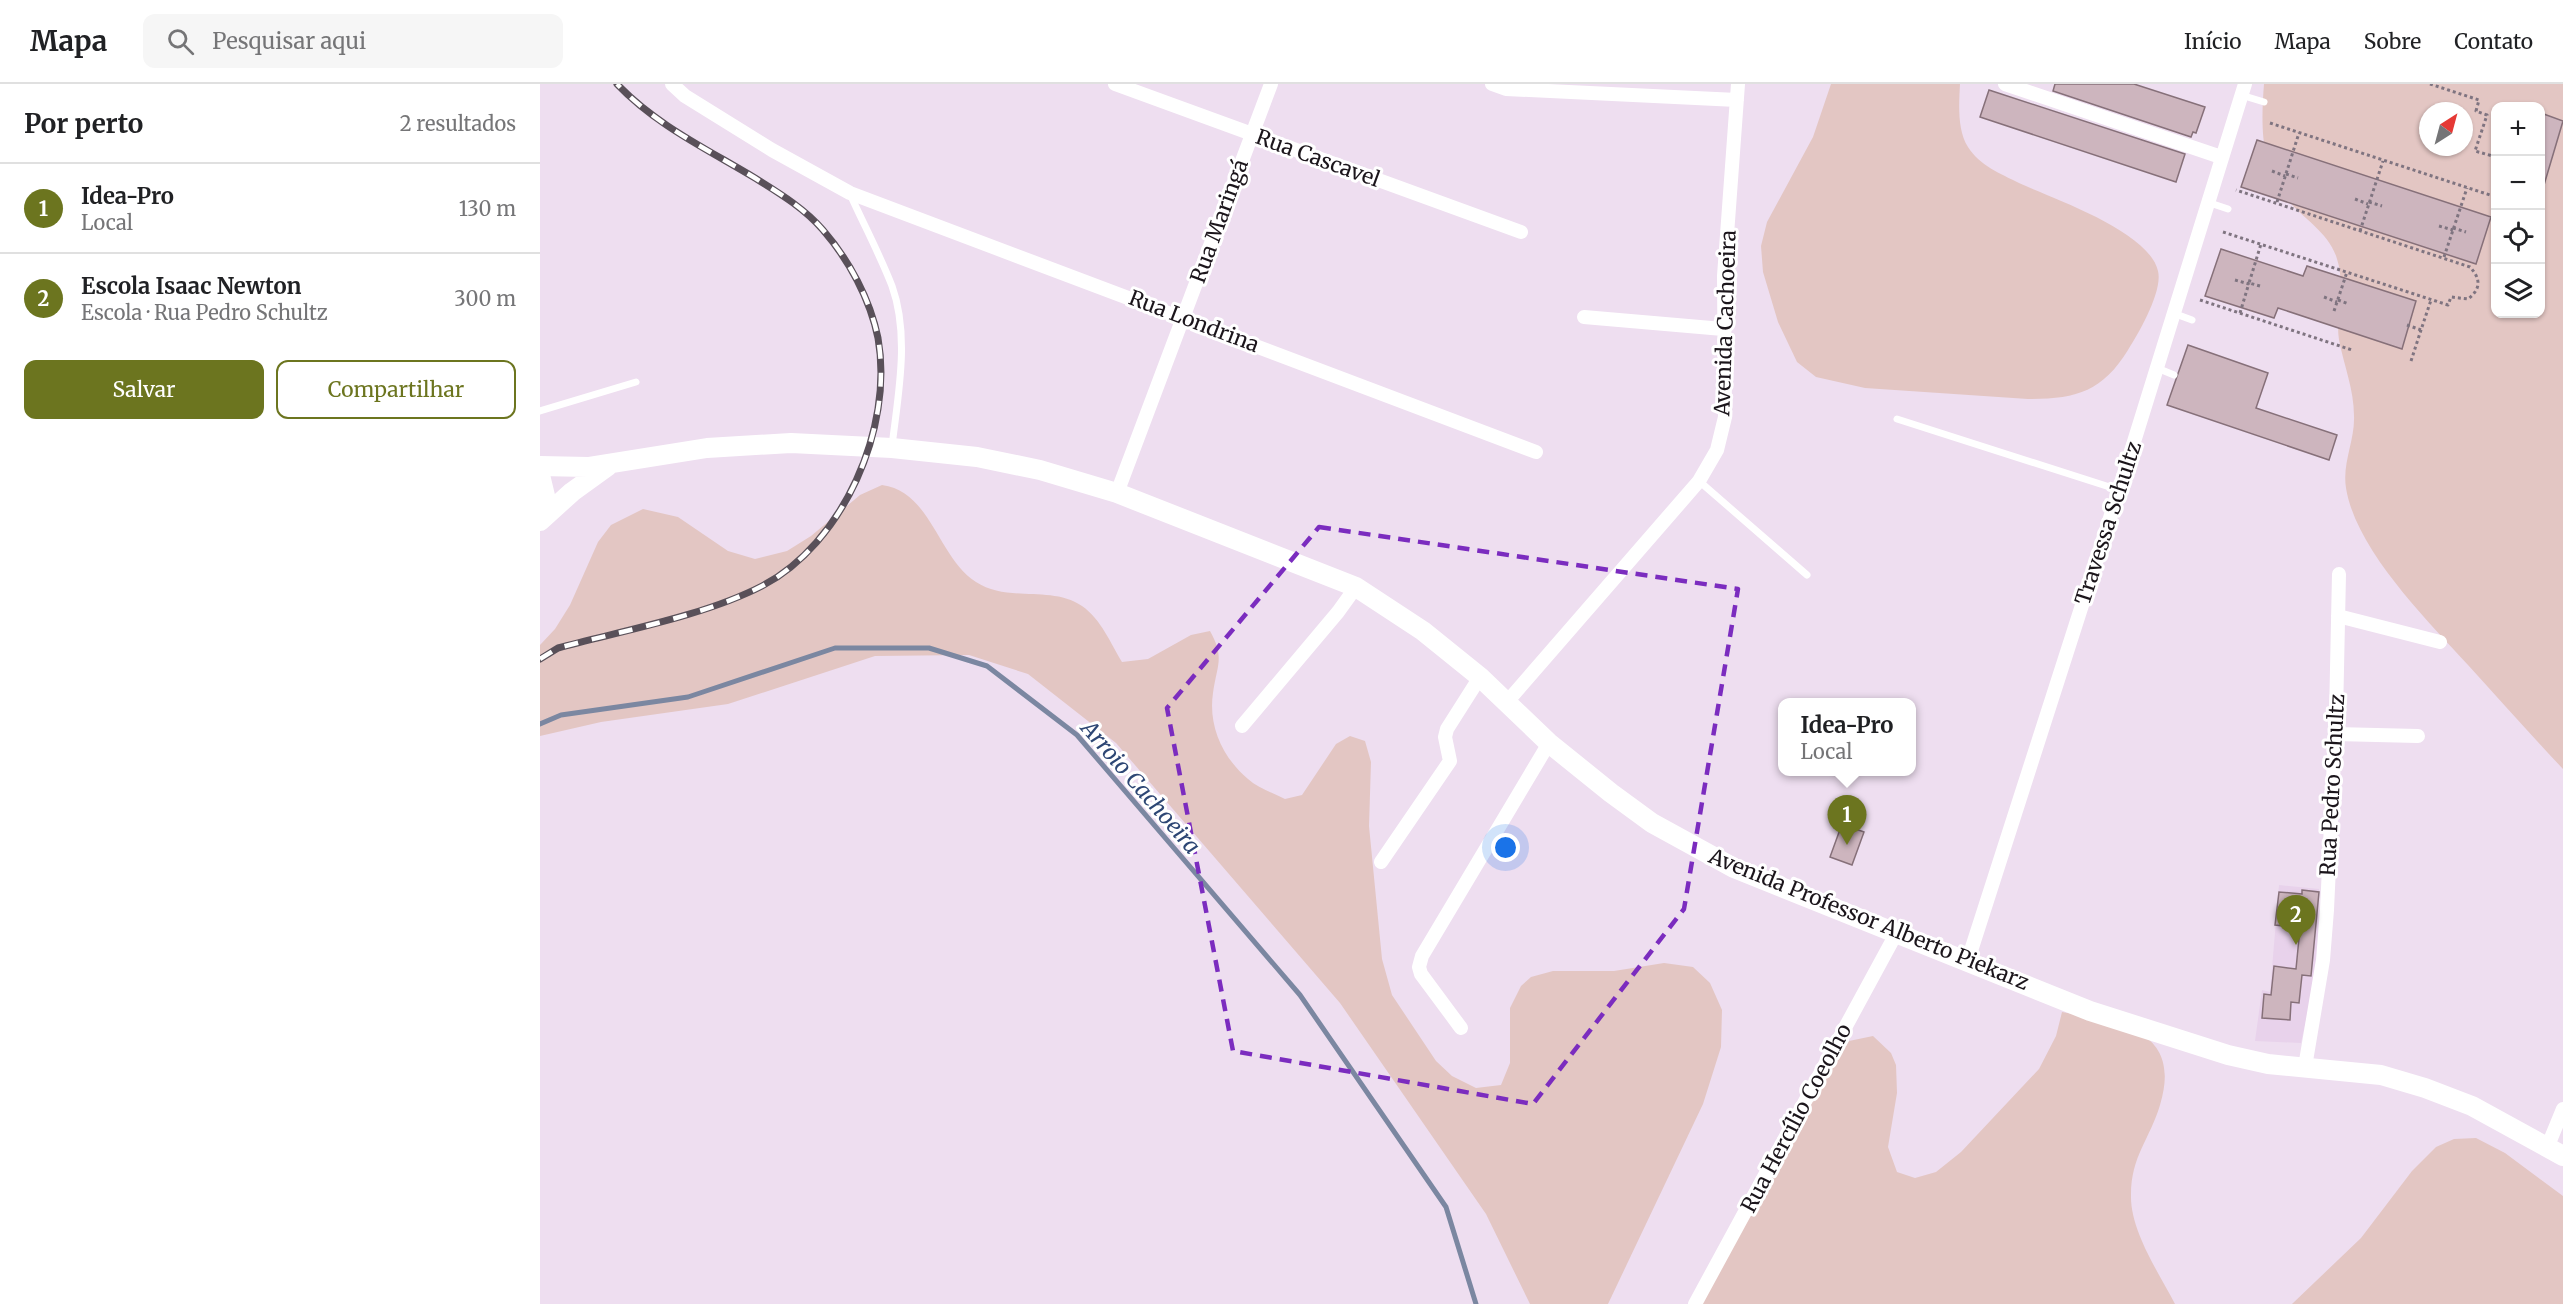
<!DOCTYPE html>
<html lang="pt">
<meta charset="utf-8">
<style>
body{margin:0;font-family:Merriweather,serif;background:#f6f6f6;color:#202124}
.controls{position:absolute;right:18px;top:18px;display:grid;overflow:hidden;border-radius:12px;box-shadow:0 2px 4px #0004}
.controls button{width:54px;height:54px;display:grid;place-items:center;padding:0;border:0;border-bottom:2px solid #e0e0e0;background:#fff;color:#202124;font:30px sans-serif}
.compass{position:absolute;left:1879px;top:18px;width:54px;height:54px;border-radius:50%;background:#fff;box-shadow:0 2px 4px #0004;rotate:36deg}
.you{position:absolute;left:966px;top:764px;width:21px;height:21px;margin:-15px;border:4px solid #fff;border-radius:50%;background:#1a73e8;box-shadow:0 0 0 9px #1a73e833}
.badge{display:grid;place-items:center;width:39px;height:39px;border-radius:50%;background:#6c751f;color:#fff;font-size:20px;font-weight:700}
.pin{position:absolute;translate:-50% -50px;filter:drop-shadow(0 2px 3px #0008)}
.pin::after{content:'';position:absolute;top:32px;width:21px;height:18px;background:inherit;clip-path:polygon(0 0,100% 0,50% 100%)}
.popup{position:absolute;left:1238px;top:614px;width:138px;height:78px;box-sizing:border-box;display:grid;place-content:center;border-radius:12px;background:#fff;filter:drop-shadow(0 2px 4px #0005);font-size:20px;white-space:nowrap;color:#757577}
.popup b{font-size:22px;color:#202124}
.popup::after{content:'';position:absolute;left:50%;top:100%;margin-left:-12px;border:12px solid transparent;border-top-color:#fff}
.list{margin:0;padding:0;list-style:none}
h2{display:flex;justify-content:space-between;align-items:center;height:78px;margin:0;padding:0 24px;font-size:26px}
h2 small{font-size:20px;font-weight:400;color:#757577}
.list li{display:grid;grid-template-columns:39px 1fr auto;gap:18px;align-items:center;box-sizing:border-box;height:90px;padding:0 24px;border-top:2px solid #e0e0e0}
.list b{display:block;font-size:22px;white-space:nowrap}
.list p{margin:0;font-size:20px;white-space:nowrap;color:#757577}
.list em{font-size:20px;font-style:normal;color:#757577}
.actions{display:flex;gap:12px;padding:18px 24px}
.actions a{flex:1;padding:14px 0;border:2px solid #6c751f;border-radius:12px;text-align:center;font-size:21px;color:#6c751f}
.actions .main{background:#6c751f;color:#fff}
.icon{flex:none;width:33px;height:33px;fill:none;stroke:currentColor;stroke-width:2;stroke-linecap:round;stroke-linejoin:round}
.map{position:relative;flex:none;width:2023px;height:1220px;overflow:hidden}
header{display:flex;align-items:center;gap:36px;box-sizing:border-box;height:84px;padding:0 30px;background:#fff;border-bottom:2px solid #e0e0e0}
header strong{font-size:28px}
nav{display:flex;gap:33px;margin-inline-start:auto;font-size:21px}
.search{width:420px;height:54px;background:#f6f6f6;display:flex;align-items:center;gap:15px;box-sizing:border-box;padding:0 21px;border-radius:12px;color:#757577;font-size:22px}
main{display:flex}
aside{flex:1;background:#fff}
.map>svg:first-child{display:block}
.built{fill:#e8d2eb}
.green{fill:#e3c6c3;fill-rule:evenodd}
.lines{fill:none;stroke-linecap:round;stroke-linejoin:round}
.stream{stroke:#7b87a1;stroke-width:5}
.building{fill:#cdb5be;stroke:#867079;stroke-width:1.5}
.path{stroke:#7f7480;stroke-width:3;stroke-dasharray:3 3;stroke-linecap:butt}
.lane{stroke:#fff;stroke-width:7}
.street{stroke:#fff;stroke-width:14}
.secondary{stroke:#fff;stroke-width:20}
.rail-casing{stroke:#595059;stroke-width:7}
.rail{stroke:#fff;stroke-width:4.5;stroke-dasharray:14;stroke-linecap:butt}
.marked{fill:none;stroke:#7b2cbf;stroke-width:4.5;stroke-dasharray:12 8;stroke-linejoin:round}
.labels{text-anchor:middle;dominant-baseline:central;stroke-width:6;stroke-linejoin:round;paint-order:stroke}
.street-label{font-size:21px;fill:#1b151b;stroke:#fff}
.water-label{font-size:22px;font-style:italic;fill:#2d4674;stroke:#fff}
</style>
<header>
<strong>Mapa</strong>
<div class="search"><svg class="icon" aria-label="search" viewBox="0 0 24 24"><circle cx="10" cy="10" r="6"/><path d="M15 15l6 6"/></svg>Pesquisar aqui</div>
<nav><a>Início</a><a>Mapa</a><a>Sobre</a><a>Contato</a></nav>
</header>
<main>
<aside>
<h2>Por perto<small>2 resultados</small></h2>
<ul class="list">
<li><span class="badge">1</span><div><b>Idea-Pro</b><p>Local</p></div><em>130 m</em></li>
<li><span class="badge">2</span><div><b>Escola Isaac Newton</b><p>Escola · Rua Pedro Schultz</p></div><em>300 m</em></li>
</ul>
<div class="actions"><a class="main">Salvar</a><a>Compartilhar</a></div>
</aside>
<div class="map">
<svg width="2023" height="1220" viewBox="0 0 2023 1220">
<rect width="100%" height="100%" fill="#eedef0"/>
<path class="built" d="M1739,801L1779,805L1778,881L1761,959L1715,957L1722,906L1730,908Z"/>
<path class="green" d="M1291,0H1420C1419,19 1417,46 1428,63C1439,81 1461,90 1479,99C1514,115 1609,147 1618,187C1623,207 1599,249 1588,266C1562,308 1536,315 1488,315L1325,304L1276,293L1257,278L1238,238L1223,188L1221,162L1227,138L1273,53Z
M1724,0H2023V685C1991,651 1960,616 1928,581C1887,536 1816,466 1806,404C1802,379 1815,356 1814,332C1814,305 1804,282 1799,256C1795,230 1806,202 1797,175C1790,149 1761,133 1745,113C1720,82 1721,38 1724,0ZM1956,22H2000V230H1956ZM1888,27H1924V63H1888Z
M342,401C391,407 398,474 436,498C468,519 511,501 542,522C561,535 571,560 582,578L608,575L651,551L670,547C685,574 677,580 673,609C668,642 683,674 708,695C718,704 733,709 745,715L762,711L796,660L810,652L825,657L831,678L829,742L842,875L852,911L896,977L912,992L936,1004L961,1001L970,979V924L981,902L991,893L1013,887H1074L1124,879L1153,883L1170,899L1182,926L1181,963L1163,1020L1068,1220H990L946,1130L800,919L576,659L488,590L429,571L335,572L188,620L61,638L0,652V561L15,545L30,521L58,458L71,441L103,425L138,433L188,467L215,475L247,467L271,452L320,411Z
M1522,928C1579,938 1643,945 1620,1021C1610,1055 1591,1072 1591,1111C1590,1147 1619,1189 1635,1220H1158L1291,980L1309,957L1333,952L1351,969L1356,981L1357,1009L1348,1063L1357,1088L1375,1094L1396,1088L1421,1068L1499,985L1516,952Z
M1936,1054L1965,1069L2023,1112V1220H1752L1821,1154L1872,1087L1896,1063L1914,1055Z"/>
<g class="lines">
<path class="stream" d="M0,640L21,631L148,613L295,564H389L447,582L537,651L760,911L906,1123L936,1220"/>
</g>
<path class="building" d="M1515,0H1594L1665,23L1656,49L1653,48L1651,53L1513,7Z
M1449,6L1645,70L1636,98L1440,33Z
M2001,29L2023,37L2004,101L2001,100Z
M1717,56L1951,133L1936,180L1701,103Z
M1681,165L1763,192L1767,182L1876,217L1862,265L1738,224L1734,234L1665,212Z
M1648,261L1728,289L1716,324L1797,351L1789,376L1627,321Z
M1302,740L1324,748L1312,781L1290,773Z
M1762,806L1779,808L1771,892L1762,891L1759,919L1751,918L1750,936L1722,934L1724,910L1731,911L1734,882L1756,885L1760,844L1735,841L1739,808L1762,810Z"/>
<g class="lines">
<path class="path" d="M1890,0L1939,16L1936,27L1947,31L1935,67L1956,73
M1730,39L1956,113
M1732,87L1745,92
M1746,90L1758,94
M1815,115L1828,120
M1737,118L1759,49
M1829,118L1842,122
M1899,142L1913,146
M1913,144L1926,148
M1820,147L1843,77
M1683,148L1908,221L1911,213L1928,215C1941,205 1941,195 1930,183L1696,106
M1904,173L1927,104
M1695,196L1709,200
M1720,202L1709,199L1721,160
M1784,213L1797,218
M1660,216L1812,266
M1798,216L1809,220
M1794,227L1807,188
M1700,229L1709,199
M1867,241L1881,246L1891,216
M1871,277L1881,246"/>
<path class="lane" d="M1701,11L1724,18
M310,110C324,141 340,171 352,202C370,252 358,311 352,362
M1667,118L1688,125
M1633,229L1652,236
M1617,284L1634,291
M0,327L96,298
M1357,335L1579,406
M1159,397L1267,491"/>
<path class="street" d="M132,0L145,12L232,66L310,109L996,368
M575,0L981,148
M952,0L966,5L1197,16
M1465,0L1681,73
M1044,233L1183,245
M577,409L731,0
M1798,532L1900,558
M967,618L1159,397L1177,366L1185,333L1184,192L1198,0
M702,642L798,528L816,503
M1795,650L1878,652
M841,778L910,677L905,653L907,645L940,593
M1428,876L1579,406L1705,0
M921,944L881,890L879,883L882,872L1009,659
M1765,983L1783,876L1787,826L1796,632L1799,490
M2007,1064L2023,1025
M1155,1220L1357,848"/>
<path class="secondary" d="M0,382L48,383L167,364L251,359L352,364L437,373L500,386L577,409L816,503L883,547L940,593L1009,659L1071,709L1112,739L1194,784L1550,927L1688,971L1728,980L1841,991L1885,1004L1932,1022L2023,1072
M0,391L6,416L0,434
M0,437L32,408L68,382"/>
<defs>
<path id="rail" d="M0,575L18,564C81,547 164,532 222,502C303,460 354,344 338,254C330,215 309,176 283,146C264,124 239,109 215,94C167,65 116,41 77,0"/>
</defs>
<use href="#rail" class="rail-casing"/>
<use href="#rail" class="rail"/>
</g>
<path class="marked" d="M779,443L1198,505L1144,825L993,1020L693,967L627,624Z"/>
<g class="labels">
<g class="street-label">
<text transform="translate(778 74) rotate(20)">Rua Cascavel</text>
<text transform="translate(679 137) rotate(-70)">Rua Maringá</text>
<text transform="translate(654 237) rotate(21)">Rua Londrina</text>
<text transform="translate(1185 239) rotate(-88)">Avenida Cachoeira</text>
<text transform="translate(1568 439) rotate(-72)">Travessa Schultz</text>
<text transform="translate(1792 701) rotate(-87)">Rua Pedro Schultz</text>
<text transform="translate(1329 835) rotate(22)">Avenida Professor Alberto Piekarz</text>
<text transform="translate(1256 1034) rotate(-62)">Rua Hercílio Coeolho</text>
</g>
<g class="water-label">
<text transform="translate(601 703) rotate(49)">Arroio Cachoeira</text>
</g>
</g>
</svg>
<div class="controls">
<button>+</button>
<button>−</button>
<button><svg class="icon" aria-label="locate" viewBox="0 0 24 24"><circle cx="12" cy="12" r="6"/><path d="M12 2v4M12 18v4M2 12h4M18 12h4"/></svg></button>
<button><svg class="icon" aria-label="layers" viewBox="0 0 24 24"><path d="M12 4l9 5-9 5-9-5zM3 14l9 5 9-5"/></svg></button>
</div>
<svg class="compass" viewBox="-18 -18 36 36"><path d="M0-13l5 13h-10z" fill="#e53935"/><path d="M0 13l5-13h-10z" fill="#757577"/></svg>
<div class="you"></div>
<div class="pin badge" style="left:1307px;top:761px">1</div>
<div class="popup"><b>Idea-Pro</b>Local</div>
<div class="pin badge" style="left:1756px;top:861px">2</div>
</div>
</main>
